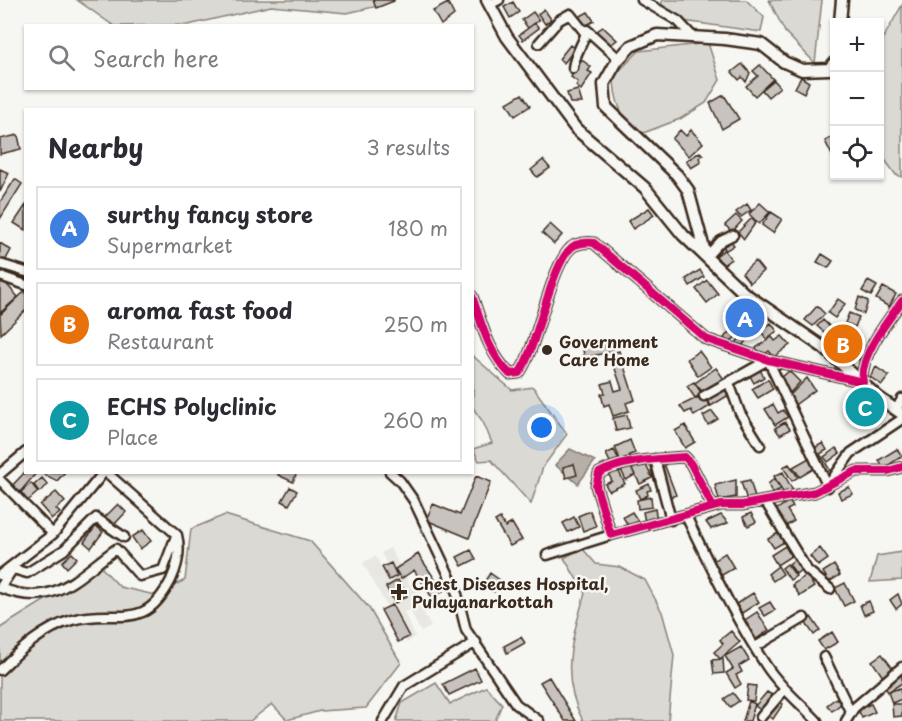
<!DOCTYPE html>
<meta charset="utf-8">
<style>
body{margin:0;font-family:"Playpen Sans",sans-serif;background:#f7f7f7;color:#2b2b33}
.controls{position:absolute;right:18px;top:18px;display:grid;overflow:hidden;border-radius:0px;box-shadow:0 2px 4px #0004}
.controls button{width:54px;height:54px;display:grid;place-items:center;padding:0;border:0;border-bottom:2px solid #e1e1e2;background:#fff;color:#2b2b33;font:30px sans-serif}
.you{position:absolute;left:542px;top:428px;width:21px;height:21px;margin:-15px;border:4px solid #fff;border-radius:50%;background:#1a73e8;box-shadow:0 0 0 9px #1a73e833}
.badge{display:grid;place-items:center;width:39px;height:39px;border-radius:50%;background:#2563eb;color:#fff;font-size:20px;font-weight:700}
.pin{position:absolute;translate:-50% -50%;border:3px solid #fff;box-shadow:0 2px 6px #0006}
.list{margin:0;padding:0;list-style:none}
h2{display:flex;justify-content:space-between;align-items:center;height:78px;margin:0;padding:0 24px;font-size:26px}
h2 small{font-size:20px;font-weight:400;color:#7c7c81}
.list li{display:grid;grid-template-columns:39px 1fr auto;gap:18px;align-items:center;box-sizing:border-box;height:84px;margin:0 12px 12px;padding:0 12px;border:2px solid #e1e1e2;border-radius:0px}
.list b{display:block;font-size:22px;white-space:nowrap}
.list p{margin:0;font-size:20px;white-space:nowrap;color:#7c7c81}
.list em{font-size:20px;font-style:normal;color:#7c7c81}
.icon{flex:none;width:33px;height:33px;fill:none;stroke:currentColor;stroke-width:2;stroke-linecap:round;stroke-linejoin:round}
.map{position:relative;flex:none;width:902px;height:721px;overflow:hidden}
.search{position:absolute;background:#fff;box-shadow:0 2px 4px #0004;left:24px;top:24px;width:450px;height:66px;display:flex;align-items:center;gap:15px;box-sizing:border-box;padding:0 21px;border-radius:0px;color:#7c7c81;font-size:22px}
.panel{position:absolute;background:#fff;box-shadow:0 2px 4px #0004;left:24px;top:108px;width:450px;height:366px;border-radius:0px}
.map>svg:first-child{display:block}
.built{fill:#e8e7e2}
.green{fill:#dad9d3;stroke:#8a8278;stroke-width:1.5}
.water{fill:#b6b0a9;stroke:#857a71;stroke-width:1.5}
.building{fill:#c8c3be;stroke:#3b2a1e;stroke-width:1.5}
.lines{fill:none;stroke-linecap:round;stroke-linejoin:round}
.minor-casing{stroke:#3b2a1e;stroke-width:13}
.major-casing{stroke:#3b2a1e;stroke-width:15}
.minor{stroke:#f6f6f2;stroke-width:8}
.major{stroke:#f6f6f2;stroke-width:10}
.cycleway-casing{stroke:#f6f6f2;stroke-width:11}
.cycleway{stroke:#d6006c;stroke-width:8}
.poi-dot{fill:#3b2a1e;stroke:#f6f6f2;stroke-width:2}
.labels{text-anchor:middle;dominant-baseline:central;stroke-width:5;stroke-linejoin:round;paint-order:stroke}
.poi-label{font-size:16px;font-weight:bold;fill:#3b2a1e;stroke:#f6f6f2;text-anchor:start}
</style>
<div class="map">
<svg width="902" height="721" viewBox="0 0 902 721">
<rect width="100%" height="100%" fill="#f6f6f2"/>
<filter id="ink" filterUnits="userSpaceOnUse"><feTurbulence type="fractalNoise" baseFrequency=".0167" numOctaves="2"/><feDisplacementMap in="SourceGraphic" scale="12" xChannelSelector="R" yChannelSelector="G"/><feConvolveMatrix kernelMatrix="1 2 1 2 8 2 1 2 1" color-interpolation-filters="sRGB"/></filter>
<g filter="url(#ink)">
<path class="built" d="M390,548L410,585L414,583L423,598L419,603L431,627L421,632L410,610L404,612L415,636L407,643L363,563L375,556L389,581L395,578L381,553Z"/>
<path class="green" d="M77,0H377L378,6L347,13L271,6L188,25L114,26Z
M662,0H746L764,17L761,32L662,18Z
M769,0H822L815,63L785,32Z
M902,5V177L896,175L880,153V44Z
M708,43L720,80L706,103L680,119L638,135C621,116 614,101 614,76L639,51Z
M473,356L512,390L533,387L567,434L543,467L531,504L491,460L479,461L473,449L492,443L483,422L473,408Z
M225,515L310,541L369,608L401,663L366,708L320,711L287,720L272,704L250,721H0V628L100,566L120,587L155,595L185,580L191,529Z
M582,548L596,564L620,567L645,580L662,612L674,655L668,721H583C559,675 572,640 585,593L564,558Z
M902,552V580L870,582L877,556Z
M436,683L450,704L486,687L502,704L495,721H396L402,703Z"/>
<path class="water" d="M570,449L595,461L578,484L555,465Z"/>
<path class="building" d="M373,0H394V1L376,8Z
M513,2L519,12L510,18L504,7Z
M448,3L454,15L441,25L433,11Z
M544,9L551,19L545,24L538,14Z
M533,12L539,20L528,28L522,20Z
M588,12L594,21L581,28L575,19Z
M535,23L539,28L523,40L519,35Z
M603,27L617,40L609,46L604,39L600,41L594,33Z
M570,45L575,49L564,63L559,59Z
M582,60L591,67L588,71L592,73L581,90L576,86L578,82L571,77Z
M742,64L750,73L746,82L742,77L739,80L732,72Z
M760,65L773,79L755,96L746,86L758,76L753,71Z
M801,77L809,82L804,93L795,88Z
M774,80L780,87L768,97L762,90Z
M578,90L582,103H570L567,93Z
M522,94L530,106L515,116L507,103Z
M724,95L739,119L722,129L710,103Z
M680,130L686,136L691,130L703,143L689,156L672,139Z
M18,135L21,149L0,154V139Z
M834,136V154L832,155L825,141Z
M700,152L703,155L699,158L701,162L691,168L686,161Z
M543,160L550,168L537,177L531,170Z
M0,169L9,173L0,192Z
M15,179L22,184L0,219V202Z
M760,203L770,212L759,224L749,214Z
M747,204L751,210L741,217L736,212Z
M26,205V230H25L14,223Z
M649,208L654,215L633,229L628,221Z
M771,212L782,219L773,233L762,225Z
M736,215L742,221L732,232L725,225Z
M752,218L756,222L744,239L738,232Z
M550,224L562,235L554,244L542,233Z
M729,239L734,245L725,251L731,259L723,265L716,256L725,249L722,244Z
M0,243L11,250L4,263L0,261Z
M822,254L833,261L828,268L817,262Z
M755,261L763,271L750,283L742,273Z
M700,270L704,277L690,286L686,279Z
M1,278L18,297L0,313V279Z
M707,280L718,294L707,303L696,289Z
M868,281L877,286L871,296L862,291Z
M883,287L896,294L889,307L876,299Z
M26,290V310L1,334L0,315Z
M859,297L868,301L864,314L855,310Z
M838,299L845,304L835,318L828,313Z
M817,306L825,314L813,326L805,320Z
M748,309L755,319L743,328L735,318Z
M849,313L859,317L855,327L845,323Z
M823,320L830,327L826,334L817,326Z
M734,322L750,336L740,348L736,343L740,338L737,335L729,344L724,338L733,327L731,325Z
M771,323L777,331L766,339L761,331Z
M782,336L790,345L774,357L769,351L762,356L756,348L772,337L775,341Z
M603,341L604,347L612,345L613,351L585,358L582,346Z
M854,344L865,350L859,360L849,354Z
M619,351L635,400L626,403L629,411L613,416L609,404L604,406L601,394L605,393L602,384L612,381L615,391L622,389L610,354Z
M699,351L711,367L698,376L687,359Z
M876,367L889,376L882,385L870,377Z
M716,368L724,379L704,394L695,383Z
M760,370L764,377L754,383L750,376Z
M789,371L800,382L788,395L774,384Z
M807,378L815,390L792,407L786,399Z
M768,379L773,389L758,398L752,389Z
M694,382L702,394L695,398L687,386Z
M725,383L732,393L711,406L705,396Z
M703,395L710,406L694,416L691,410L685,413L680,406Z
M773,404L778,413L783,410L788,417L775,425L765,409Z
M864,404L873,410L864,416L857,411Z
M712,411L718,419L708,425L703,416Z
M627,415L630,428L616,431L613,418Z
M785,422L790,429L780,435L775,428Z
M685,425L695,442L685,448L675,431Z
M630,440L635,453L629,455L630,458L621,462L615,447Z
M823,443L827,450L820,454L830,470L823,475L809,451Z
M836,448L840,453L828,462L824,457Z
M897,449L902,456L884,468L879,460Z
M614,450L619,460L611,464L606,454Z
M809,458L815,468L800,477L793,467Z
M645,463L652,478L640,484L632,469Z
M574,464L577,475L566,478L563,467Z
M789,464L798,477L792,481L783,467Z
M630,466L635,475L626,480L621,470Z
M665,466L676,495L661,500L651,471Z
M618,470L625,484L609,491L605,484L612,481L609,475Z
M26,471L37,472L15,498L7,491Z
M39,472H65L57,481Z
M280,472H297L293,482L278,475Z
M783,472L794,493L786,498L774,476Z
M476,476L491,482L469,538L426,520L433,504L460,515Z
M42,478L48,485L39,492L34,485Z
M774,479L781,489L772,493L768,484Z
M736,480V497L719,500L715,485Z
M750,480L755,498L747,500L741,482Z
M31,483L38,492L23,505L19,501L24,496L21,492Z
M649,484L651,490L647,491L648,495L640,499L636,490Z
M290,487L297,491L289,505L282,501Z
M849,487L853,494L841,499L838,492Z
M56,492L65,502L56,509L60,513L52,519L40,505Z
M651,497L652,507L638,509L637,500Z
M789,501L793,507L787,510L794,521L786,526L776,510Z
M118,504L126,512L112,527L104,518Z
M655,509L657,520L645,522L643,512Z
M590,511L596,526L583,531L578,516Z
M632,512L638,521L629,527L623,517Z
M751,513L756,522L748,526L743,517Z
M721,515L728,523L711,529L706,522Z
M574,517L579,527L568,532L563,523Z
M500,518L505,527L512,523L522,540L510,546L495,521Z
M96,526L103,532L91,548L84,542Z
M143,530L151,541L140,549L132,537Z
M778,533L784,542L774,548L768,539Z
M785,546L791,556L777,565L771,555Z
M820,548L828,559L818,566L810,556Z
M471,550L476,559L462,566L457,557Z
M72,553L77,558L67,568L62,562Z
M725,553L734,568L722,575L713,561Z
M418,554L443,591L433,599L414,570L401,579L395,569Z
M795,559L802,569L796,574L789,564Z
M391,563L397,576L389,580L382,567Z
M787,564L796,576L790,580L782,568Z
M834,565L840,575L829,582L823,572Z
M778,566L783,574L773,581L768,574Z
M490,573L501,581L494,592L483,584Z
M807,575L814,587L800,596L792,585Z
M398,580L407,596L395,603L386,587Z
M845,583L854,601L844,606L835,588Z
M753,593L759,602L742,613L736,604Z
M898,594L902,604L896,609L890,600Z
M869,601L873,611L864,615L860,605Z
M770,602L775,610L765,616L759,608Z
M392,605L409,637L398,642L381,610Z
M757,612L769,630L755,640L742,622Z
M811,617L820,630L814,635L805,622Z
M731,631L740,642L720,659L714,652L723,644L720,640Z
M832,632L838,642L824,650L818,641Z
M521,637L525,643L507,653L504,646Z
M741,647L749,660L739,666L742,672L736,675L741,684L735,688L726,673L733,669L725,656Z
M882,654L894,670L883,677L872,661Z
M723,659L724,673L714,674L712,660Z
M475,668L481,680L449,695L443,684Z
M902,673V683L888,692L883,684Z
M549,677L576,721H565L540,682Z
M748,685L756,686L754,701L746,700Z
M900,688L902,699L892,703L888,692Z
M767,692L775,697L764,712L755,706Z
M733,693L739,701L730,707L724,699Z
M836,698L841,704L832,711L827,705Z
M776,699L783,704L773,719L766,714Z
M749,701L755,704L750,721H743Z
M871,704L875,712L862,718L858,709Z
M892,704H902V716L893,717Z"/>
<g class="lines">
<defs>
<path id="minor" d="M642,0L678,21L693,37
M489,5L499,0
M539,43L559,20L570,14L586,34
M573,68C574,55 583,44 587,30L619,59
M706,257L721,241L733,235
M0,264L26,272
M0,276L26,285
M472,296C482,324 488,353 510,374L519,373C538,349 551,257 575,245C581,243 588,242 594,243L706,339L768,360L863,382C858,358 888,320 902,301
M729,383L740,413L760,445
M704,396L768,360L828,487
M896,410L902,399
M655,459L671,520
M390,472L400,481L414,501L456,590L466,630L516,704L539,721
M0,474L26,452
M0,480L53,534
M828,485L851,453L902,419
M765,501L807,570L830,589
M713,507L691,464L685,457C657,459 624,460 599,473L596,486L611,535L721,505H742L815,492L856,471H888L902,467
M686,516C711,567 735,619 767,667C781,688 800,703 817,721
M547,555L611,535
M13,569L27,573L64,550L96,518L124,537
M0,575L53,534L104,472
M0,588L14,567
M1,588C54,609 74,579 116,549L140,576L163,570L176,536
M755,647L804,618
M824,657L851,713
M0,670C20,650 44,628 72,620C117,607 143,635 171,580C178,565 181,551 177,535L106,472
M761,717L784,690
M383,721L404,686L476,642
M846,721L854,708L902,667"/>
<path id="major" d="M487,0L507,37L576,129L645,188L683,235L744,293L824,348L879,398L902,414
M840,22L842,0
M706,256L688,190L677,175L606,107L604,84L617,61L631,46L657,35L725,39L761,44L784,62L802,70L829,69L834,63"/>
</defs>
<use href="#minor" class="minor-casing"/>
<use href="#major" class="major-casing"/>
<use href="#minor" class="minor"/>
<use href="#major" class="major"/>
<defs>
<path id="cycleway" d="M472,296C482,324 488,353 510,374L519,373C538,349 551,257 575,245C581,243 588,242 594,243L706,339L768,360L863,382C858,358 888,320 902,301
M713,507L691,464L685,457C657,459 624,460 599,473L596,486L611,535L721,505H742L815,492L856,471H888L902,467"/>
</defs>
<use href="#cycleway" class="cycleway-casing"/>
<use href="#cycleway" class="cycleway"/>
</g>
</g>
<g class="poi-dot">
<circle cx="547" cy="350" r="6"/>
<path d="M396 583h6v6h6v6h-6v6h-6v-6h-6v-6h6z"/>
</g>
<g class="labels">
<g class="poi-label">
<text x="559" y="341">Government<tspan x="559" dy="18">Care Home</tspan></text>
<text x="412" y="583">Chest Diseases Hospital,<tspan x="412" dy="18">Pulayanarkottah</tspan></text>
</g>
</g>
</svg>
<div class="controls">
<button>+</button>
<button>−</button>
<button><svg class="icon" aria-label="locate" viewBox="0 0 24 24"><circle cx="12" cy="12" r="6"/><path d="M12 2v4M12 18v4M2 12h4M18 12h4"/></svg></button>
</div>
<div class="you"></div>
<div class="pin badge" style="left:745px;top:318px;background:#3f7fe0">A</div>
<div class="pin badge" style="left:843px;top:344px;background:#e8710a">B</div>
<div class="pin badge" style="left:865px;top:407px;background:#0f9aa8">C</div>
<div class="search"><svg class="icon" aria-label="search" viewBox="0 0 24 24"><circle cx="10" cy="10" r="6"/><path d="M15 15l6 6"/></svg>Search here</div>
<section class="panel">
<h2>Nearby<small>3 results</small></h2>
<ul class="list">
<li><span class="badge" style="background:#3f7fe0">A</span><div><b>surthy fancy store</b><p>Supermarket</p></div><em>180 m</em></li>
<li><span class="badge" style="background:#e8710a">B</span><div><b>aroma fast food</b><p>Restaurant</p></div><em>250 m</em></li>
<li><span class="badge" style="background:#0f9aa8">C</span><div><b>ECHS Polyclinic</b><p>Place</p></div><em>260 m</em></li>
</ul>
</section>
</div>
